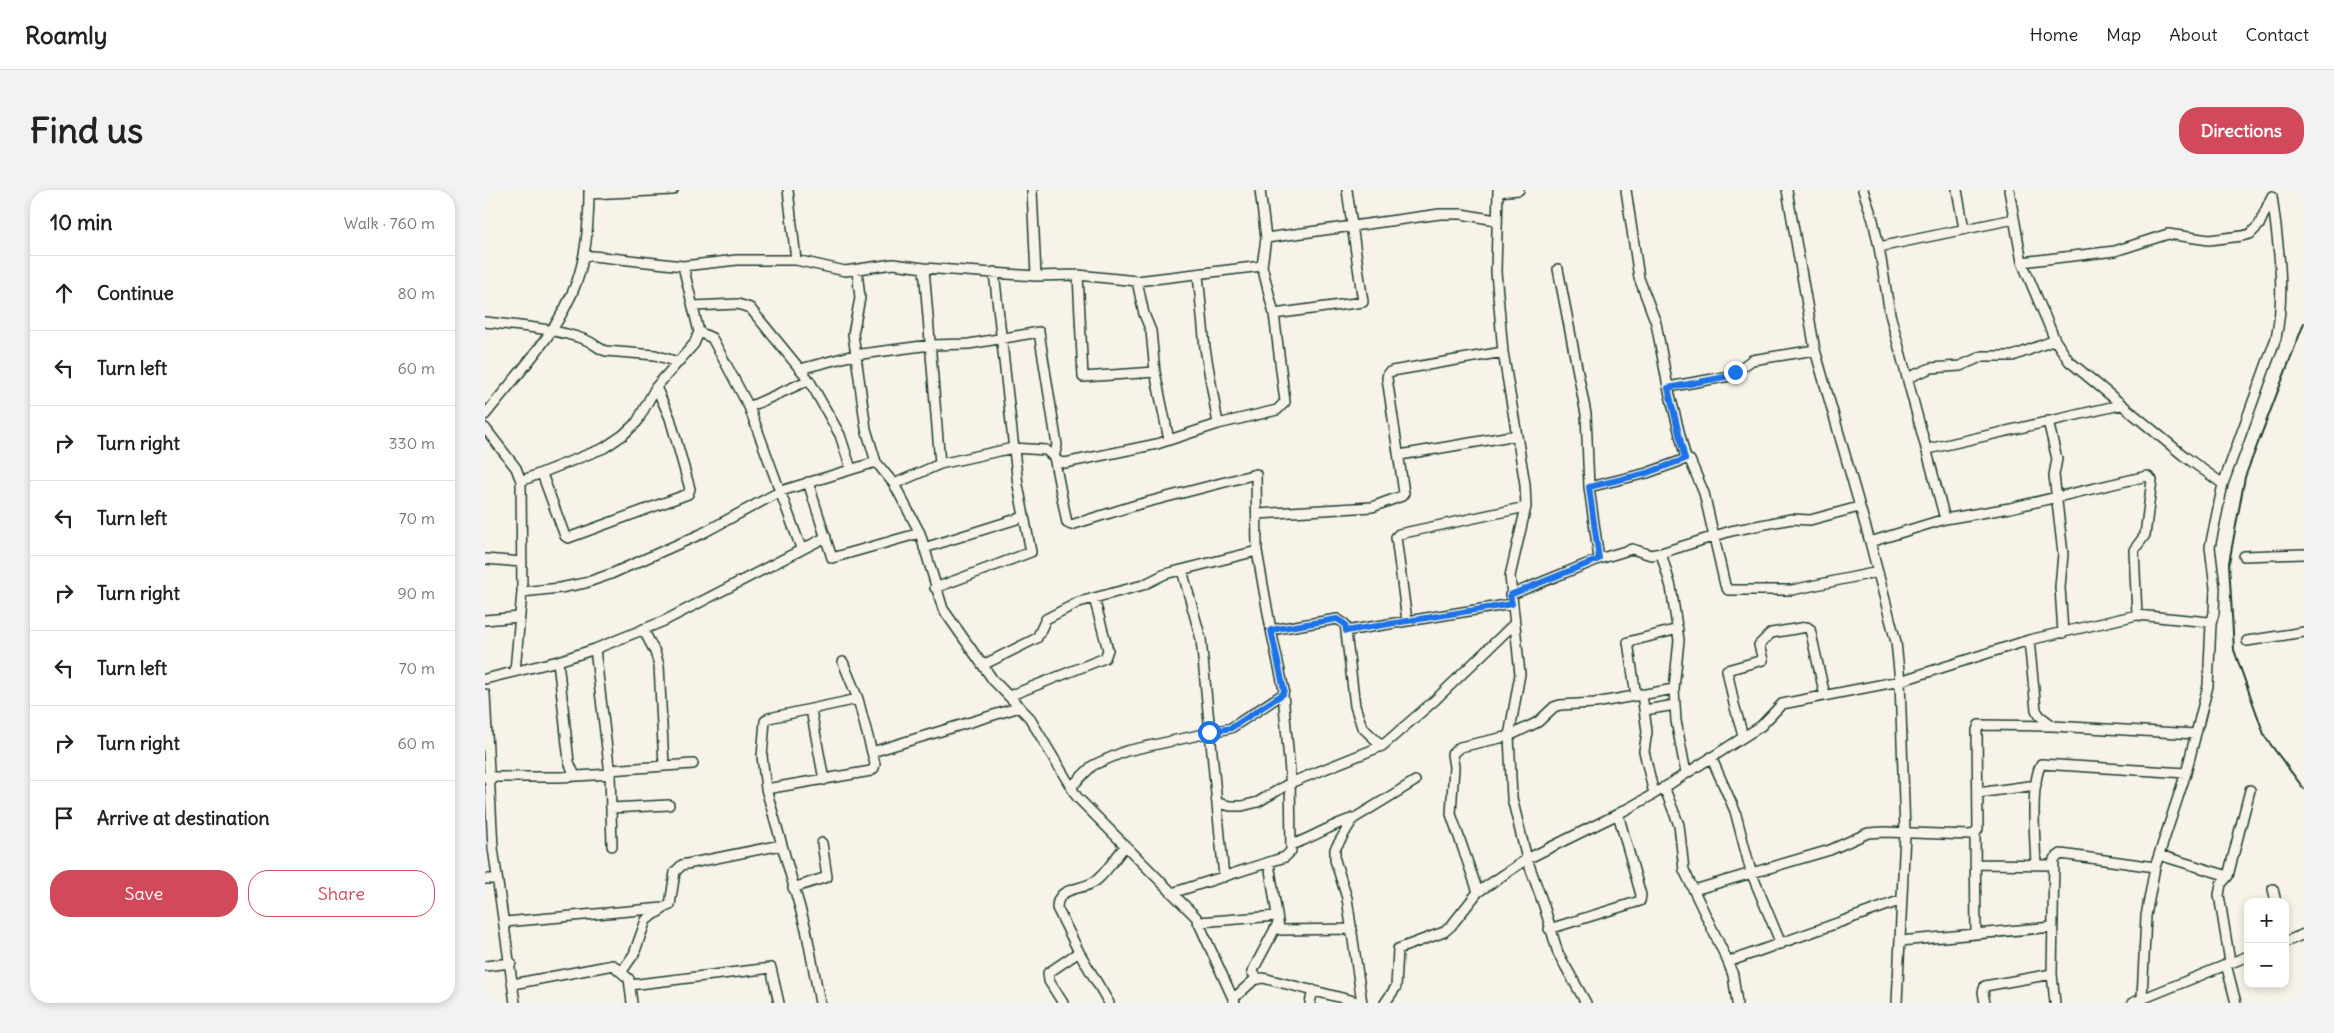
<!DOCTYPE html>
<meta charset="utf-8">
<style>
body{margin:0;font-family:Delius,sans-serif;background:#f2f2f2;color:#222}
.controls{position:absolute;right:15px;bottom:15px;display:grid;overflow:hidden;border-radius:10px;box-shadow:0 2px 8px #0003}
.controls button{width:45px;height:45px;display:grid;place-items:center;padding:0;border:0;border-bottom:1px solid #e0e0e0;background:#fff;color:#222;font:25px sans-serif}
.stop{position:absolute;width:15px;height:15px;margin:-11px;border:4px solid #1a73e8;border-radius:50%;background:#fff}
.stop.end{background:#1a73e8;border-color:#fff;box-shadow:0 1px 5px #0008}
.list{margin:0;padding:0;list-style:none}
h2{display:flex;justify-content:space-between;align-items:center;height:65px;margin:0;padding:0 20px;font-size:21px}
h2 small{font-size:16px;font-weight:400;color:#767676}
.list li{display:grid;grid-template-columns:32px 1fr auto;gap:15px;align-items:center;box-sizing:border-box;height:75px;padding:0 20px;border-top:1px solid #e0e0e0}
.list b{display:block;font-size:19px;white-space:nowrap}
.list em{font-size:16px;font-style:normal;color:#767676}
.actions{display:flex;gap:10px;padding:15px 20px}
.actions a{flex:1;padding:11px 0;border:1px solid #d1495b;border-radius:20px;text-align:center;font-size:18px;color:#d1495b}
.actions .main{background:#d1495b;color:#fff}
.icon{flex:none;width:28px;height:28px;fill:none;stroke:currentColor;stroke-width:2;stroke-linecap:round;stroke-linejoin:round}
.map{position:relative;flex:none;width:1819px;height:813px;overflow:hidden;border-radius:20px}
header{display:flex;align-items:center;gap:30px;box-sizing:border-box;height:70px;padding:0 25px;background:#fff;border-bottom:1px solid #e0e0e0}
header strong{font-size:24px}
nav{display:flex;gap:28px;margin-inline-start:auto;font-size:18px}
.intro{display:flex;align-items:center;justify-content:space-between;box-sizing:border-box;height:120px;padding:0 30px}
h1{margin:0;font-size:35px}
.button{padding:12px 22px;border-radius:20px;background:#d1495b;color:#fff;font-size:18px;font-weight:700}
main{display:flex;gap:30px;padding:0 30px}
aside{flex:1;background:#fff;border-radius:20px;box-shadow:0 2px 8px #0003}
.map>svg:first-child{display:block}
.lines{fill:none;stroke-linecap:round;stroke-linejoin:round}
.minor-casing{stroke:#1f3d34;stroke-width:12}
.minor{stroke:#f7f3e8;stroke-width:9}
.rail{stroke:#1f3d34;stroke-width:2}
.route{stroke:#1a73e8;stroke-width:6}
</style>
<header>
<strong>Roamly</strong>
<nav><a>Home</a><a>Map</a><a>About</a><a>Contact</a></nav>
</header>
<div class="intro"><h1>Find us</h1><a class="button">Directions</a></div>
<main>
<aside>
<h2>10 min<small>Walk · 760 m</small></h2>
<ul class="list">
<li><svg class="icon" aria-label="ahead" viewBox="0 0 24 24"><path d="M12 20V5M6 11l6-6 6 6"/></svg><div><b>Continue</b></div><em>80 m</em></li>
<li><svg class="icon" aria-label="left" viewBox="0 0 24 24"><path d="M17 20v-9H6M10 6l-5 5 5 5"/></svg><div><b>Turn left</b></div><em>60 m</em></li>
<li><svg class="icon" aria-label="right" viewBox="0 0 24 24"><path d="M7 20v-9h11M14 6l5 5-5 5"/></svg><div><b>Turn right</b></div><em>330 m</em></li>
<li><svg class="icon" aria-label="left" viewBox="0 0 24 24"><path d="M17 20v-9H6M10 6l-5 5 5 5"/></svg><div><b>Turn left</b></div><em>70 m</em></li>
<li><svg class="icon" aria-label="right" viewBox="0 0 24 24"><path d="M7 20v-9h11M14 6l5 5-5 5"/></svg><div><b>Turn right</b></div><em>90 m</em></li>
<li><svg class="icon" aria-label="left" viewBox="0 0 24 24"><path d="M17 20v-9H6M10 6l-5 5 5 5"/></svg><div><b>Turn left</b></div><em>70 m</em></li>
<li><svg class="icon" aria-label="right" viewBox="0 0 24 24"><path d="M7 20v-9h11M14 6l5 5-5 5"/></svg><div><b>Turn right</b></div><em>60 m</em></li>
<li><svg class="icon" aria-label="arrive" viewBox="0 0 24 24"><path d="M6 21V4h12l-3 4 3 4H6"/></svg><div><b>Arrive at destination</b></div></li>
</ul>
<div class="actions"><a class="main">Save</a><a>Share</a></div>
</aside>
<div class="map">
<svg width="1819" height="813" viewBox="0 0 1819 813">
<rect width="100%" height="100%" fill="#f7f3e8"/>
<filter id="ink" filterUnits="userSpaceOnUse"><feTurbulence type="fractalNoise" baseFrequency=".02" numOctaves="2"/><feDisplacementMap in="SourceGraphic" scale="10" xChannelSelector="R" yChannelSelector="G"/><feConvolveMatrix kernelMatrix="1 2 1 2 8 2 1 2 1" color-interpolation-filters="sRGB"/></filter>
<g filter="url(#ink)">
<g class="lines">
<defs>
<path id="minor" d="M303,0L311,70
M547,0L551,86
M1013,0L1011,82L1018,162L1040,294L1041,317L1025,386L1035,484L1024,546L1027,608L1042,669L1059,716L1073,763L1101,813
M1141,0L1154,88L1171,133L1183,197L1201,269
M1302,0L1330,160L1385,352L1411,452L1415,491L1420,643L1412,813
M1378,0L1388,30L1394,57L1405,124L1460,329
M1472,0L1479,39
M1524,0L1537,72L1570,150L1584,171L1699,266L1738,294
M1013,2L1034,0
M104,4L188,0
M781,48L955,24H976L1011,30
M1394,57L1529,29
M99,65L198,76L252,70H311L360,81L408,74L439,78L551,86L593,85L652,91L777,76
M1537,72L1630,61L1683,44L1724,50L1757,46L1765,44L1774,35L1786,8
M439,78L455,274
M1073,79L1101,224L1104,297L1114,369
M372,81L375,108L368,144L381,239L391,272L409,294L435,343L458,419L508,490L544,527L592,607L711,727L750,813
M713,84L720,158L733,234
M593,85L598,187L670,182
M652,91L659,124L666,141L670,182L684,250
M208,116L253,114L265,118L324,190L355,245L366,279
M789,124L878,112L862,0
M0,132C34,136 69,138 101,150C109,153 113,159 121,161L170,165L193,172
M214,142L227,148L264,217L316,358
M315,179L369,165L445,155L484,154L554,142L572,255L569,267L582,333L586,335L651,315L771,284L772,361L786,440L799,500L798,504L805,582L806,661L800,667L687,703
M1422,188L1446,178L1475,176L1498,166H1528L1570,150
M1183,197L1245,186L1267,170L1330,160
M264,217L324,190
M0,225C33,183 74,142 92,91C102,63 104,29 104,0
M1563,231L1572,269L1569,285L1578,364L1575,397L1578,443
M0,238L31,278L36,291L37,402L30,481
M1443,259L1635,215
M915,265L1032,245
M57,284L80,346L83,348L203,304L205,299L185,228L171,197
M36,291L119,258L138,245L152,232L171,197L209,154L214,142L198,76
M323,292L347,368L435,343
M409,294L455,274L528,258L561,260L574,272L580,273L672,254L733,234L792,220L800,212L789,124L777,76L781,48L775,0
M1104,297L1162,283L1201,269L1205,270L1219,303L1240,395L1243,400H1307L1393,382
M773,324L887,317L917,306L919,303L902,188L903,183L907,181L1018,162
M1385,352L1460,329L1525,318L1662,286L1667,290L1660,345L1649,360L1652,425
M439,358L538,327
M1176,363L1186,397L1194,450L1189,499L1191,531L1201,583
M1759,366L1819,364
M0,369L37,372
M697,380L716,449L739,687
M450,398L546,362L533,295L509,82
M37,402L75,398L100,393L126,384L216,344L296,301L391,272
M1025,405L1114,369L1147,359L1166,365L1176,363L1246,341L1306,329L1325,330L1374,317
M0,430L34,427
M922,431L911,347L914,344L1041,317
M158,439L170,462L174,475L179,576
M786,440L852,429L860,434L870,516L877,537L897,556
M861,441L1027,414
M1544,450L1551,520L1555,526L1568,536
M1762,451L1819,442
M110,459L125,584L127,656
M73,471L84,572L90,586
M498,475L552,448L561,429L594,412L658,395L680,384L772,361
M0,489L73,471L110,459L179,431L341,347
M0,504L8,658L30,813
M1157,504L1162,542L1159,561L1169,604
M524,506L620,468L623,460L609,408
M1151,506L1143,452L1193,439
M326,520L339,590
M1160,520L1190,515
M1258,546L1249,514L1242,480L1278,470L1274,455L1286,443L1322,437L1325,439L1340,506
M387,562L535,517
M1226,567L1250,621L1266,682L1296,754
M124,580L208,574
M0,587H75L125,584
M586,597L607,576L613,573L641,561L746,538L798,504
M1179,597L1194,635L1199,680L1243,772L1248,785L1252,813
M281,599L386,581L389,578L390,574L373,509L358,472
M1493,603L1551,595
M733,613L745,616H757L773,612L805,593L897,556L949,511L1029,434
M126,618L184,615
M806,655C828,648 847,634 869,628
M1674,665L1743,686L1765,600
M784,673L794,738L796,740L867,739
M1490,674L1569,675
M1551,675C1550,649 1545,596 1556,574L1701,583
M1743,686L1736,694L1734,705L1745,772
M0,689H11
M308,698L342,687L337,653
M1788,699L1791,712
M1209,700L1345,660L1383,643L1399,642L1484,645L1490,644
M993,702L966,624L969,577L967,564L975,557L1024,546L1053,532L1069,517L1075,515L1110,513L1189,499
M20,732L178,718L185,715L190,682L197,675L296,655
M714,732L791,726
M1064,739L1155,711L1156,705L1133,624
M1491,744L1490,644L1493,639L1492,540L1494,535L1568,536L1711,544
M1415,751L1567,737
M1800,752L1819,744
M1243,772L1417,710
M1741,774L1751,813
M0,776L26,773
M137,781L149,764L161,730L178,719
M773,788L767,782L792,735
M28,794L128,775L144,789L147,813
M145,795L286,778L294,813
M1657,808L1661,726L1670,677L1701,583L1723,496L1726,434L1729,423L1730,398L1725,357L1738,294L1791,148C1801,101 1793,53 1787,6
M748,809L769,790L778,788L877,813L862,708L850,670V659L868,629L930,591
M335,813L321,739L281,599L277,566L280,531L284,528L373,509
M578,813L564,791L563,783L594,762
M624,813L594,762L572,718C572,694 600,702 613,689C623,680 631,667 640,656
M825,813L828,800
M900,813L911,797L913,759L959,742L966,736L993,702L1042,669L1133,624L1169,604L1276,536L1297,514L1415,491L1544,450L1652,425L1724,432L1726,434
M1500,813L1498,802L1500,796L1567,784
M1570,813L1567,784L1569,669L1576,664L1670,677
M1647,813L1763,766"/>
</defs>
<use href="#minor" class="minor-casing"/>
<use href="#minor" class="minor"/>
<path class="rail" d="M1819,133L1760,287L1744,373L1749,460L1780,547L1819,599"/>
</g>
</g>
<g class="lines" filter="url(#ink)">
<path class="route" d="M724,542L746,538L798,504L799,500L786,440L852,429L860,434L861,441L1027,414L1025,405L1114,369L1104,297L1162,283L1200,269L1183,198L1245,186L1250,182"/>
</g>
</svg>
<div class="controls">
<button>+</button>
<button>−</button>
</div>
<div class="stop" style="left:724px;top:542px"></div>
<div class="stop end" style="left:1250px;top:182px"></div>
</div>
</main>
